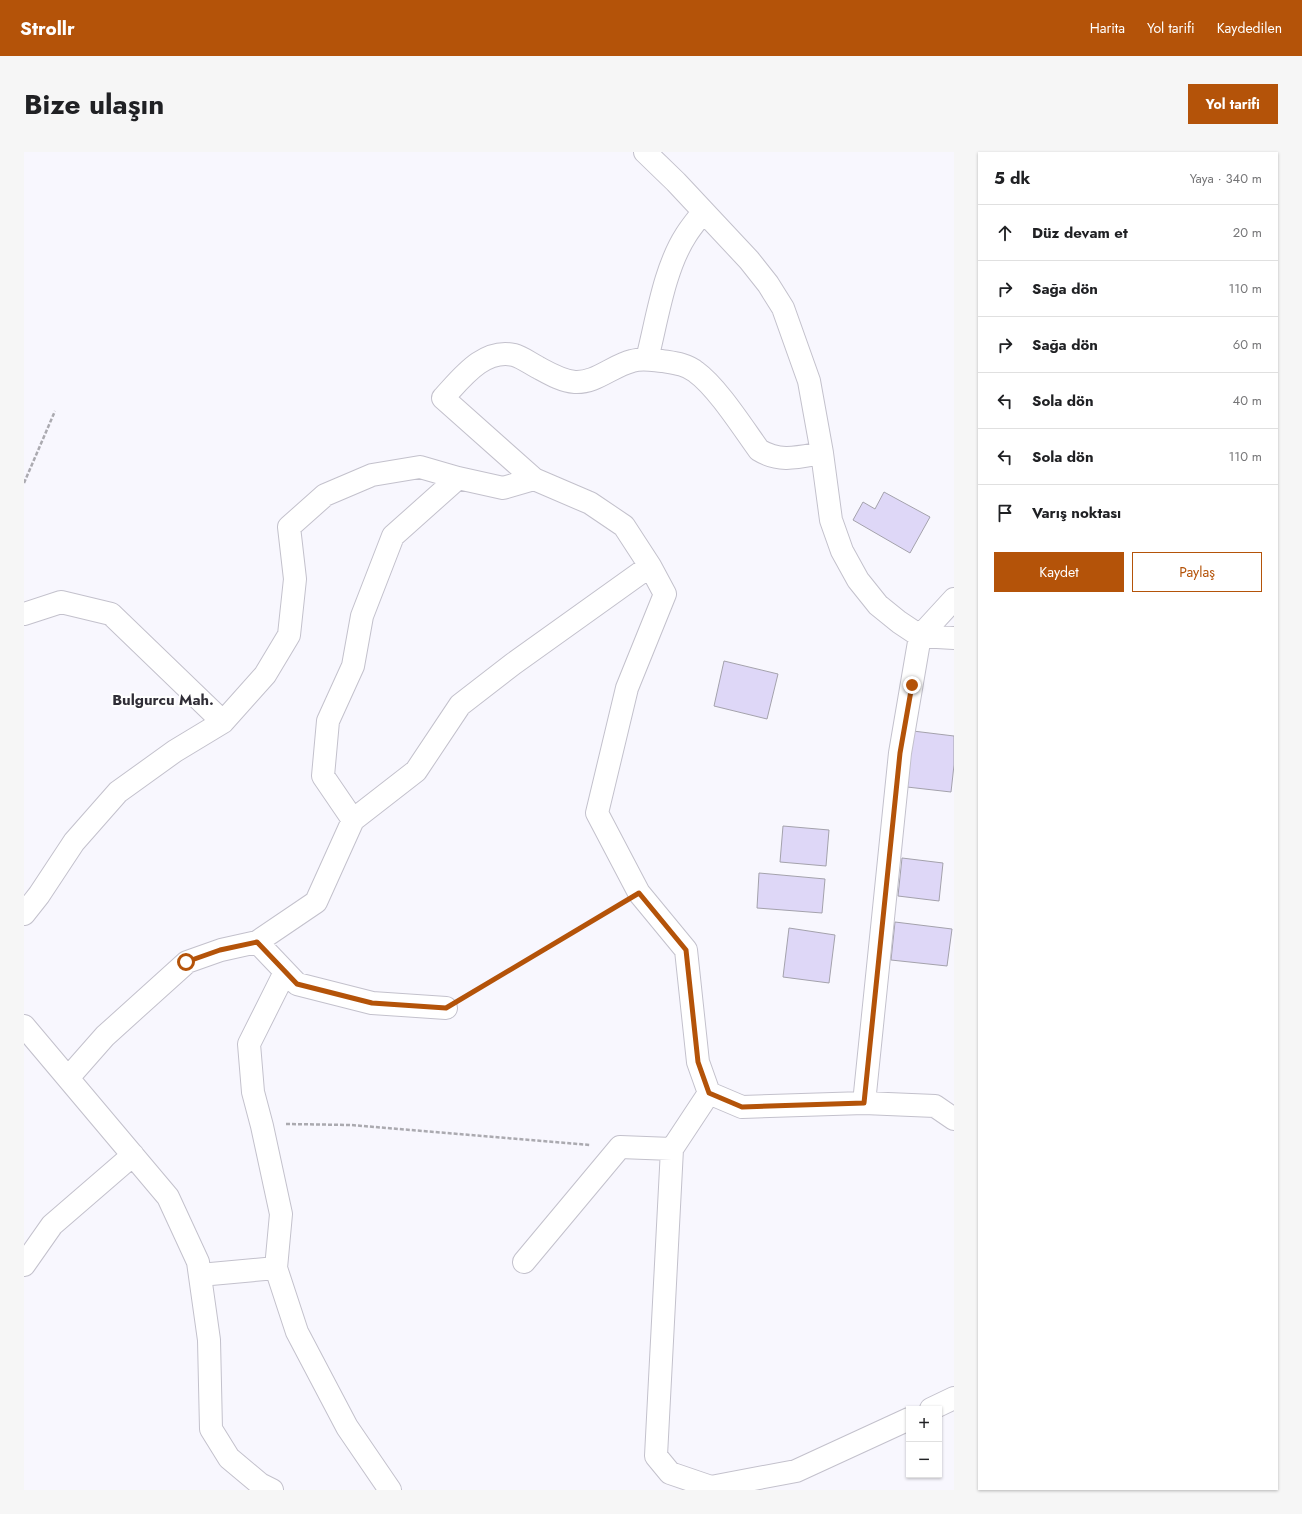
<!DOCTYPE html>
<html lang="tr">
<meta charset="utf-8">
<style>
body{margin:0;font-family:Jost,sans-serif;background:#f6f6f6;color:#202124}
.controls{position:absolute;right:12px;bottom:12px;display:grid;overflow:hidden;border-radius:0px;box-shadow:0 1px 3px #0004}
.controls button{width:36px;height:36px;display:grid;place-items:center;padding:0;border:0;border-bottom:1px solid #e0e0e0;background:#fff;color:#202124;font:20px sans-serif}
.stop{position:absolute;width:12px;height:12px;margin:-9px;border:3px solid #b45309;border-radius:50%;background:#fff}
.stop.end{background:#b45309;border-color:#fff;box-shadow:0 1px 4px #0008}
.list{margin:0;padding:0;list-style:none}
h2{display:flex;justify-content:space-between;align-items:center;height:52px;margin:0;padding:0 16px;font-size:17px}
h2 small{font-size:13px;font-weight:400;color:#757577}
.list li{display:grid;grid-template-columns:26px 1fr auto;gap:12px;align-items:center;box-sizing:border-box;height:56px;padding:0 16px;border-top:1px solid #e0e0e0}
.list b{display:block;font-size:15px;white-space:nowrap}
.list em{font-size:13px;font-style:normal;color:#757577}
.actions{display:flex;gap:8px;padding:12px 16px}
.actions a{flex:1;padding:9px 0;border:1px solid #b45309;border-radius:0px;text-align:center;font-size:14px;color:#b45309}
.actions .main{background:#b45309;color:#fff}
.icon{flex:none;width:22px;height:22px;fill:none;stroke:currentColor;stroke-width:2;stroke-linecap:round;stroke-linejoin:round}
.map{position:relative;flex:none;width:930px;height:1338px;overflow:hidden;border-radius:0px}
header{display:flex;align-items:center;gap:24px;box-sizing:border-box;height:56px;padding:0 20px;background:#b45309;color:#fff}
header strong{font-size:19px}
nav{display:flex;gap:22px;margin-inline-start:auto;font-size:14px}
.intro{display:flex;align-items:center;justify-content:space-between;box-sizing:border-box;height:96px;padding:0 24px}
h1{margin:0;font-size:28px}
.button{padding:10px 18px;border-radius:0px;background:#b45309;color:#fff;font-size:14px;font-weight:700}
main{display:flex;gap:24px;padding:0 24px}
aside{flex:1;background:#fff;border-radius:0px;box-shadow:0 1px 3px #0004}
.map>svg:first-child{display:block}
.building{fill:#ded7f7;stroke:#a4a2ac}
.lines{fill:none;stroke-linecap:round;stroke-linejoin:round}
.minor-casing{stroke:#c3c1cc;stroke-width:24}
.path{stroke:#abaab0;stroke-width:2.5;stroke-dasharray:4 2;stroke-linecap:butt}
.minor{stroke:#fff;stroke-width:22}
.route{stroke:#b45309;stroke-width:5}
.labels{text-anchor:middle;dominant-baseline:central;stroke-width:4;stroke-linejoin:round;paint-order:stroke}
.district-label{font-size:15px;font-weight:bold;fill:#302e37;stroke:#fff}
</style>
<header>
<strong>Strollr</strong>
<nav><a>Harita</a><a>Yol tarifi</a><a>Kaydedilen</a></nav>
</header>
<div class="intro"><h1>Bize ulaşın</h1><a class="button">Yol tarifi</a></div>
<main>
<div class="map">
<svg width="930" height="1338" viewBox="0 0 930 1338">
<rect width="100%" height="100%" fill="#f8f7fe"/>
<path class="building" d="M860,340L906,365L886,401L829,368L839,350L851,357Z
M700,509L754,522L743,567L690,554Z
M889,579L930,584V613L927,640L883,635Z
M759,674L805,678L802,714L756,710Z
M878,706L919,711L915,749L874,744Z
M735,721L801,727L798,761L733,756Z
M871,770L928,777L923,814L867,808Z
M765,776L811,783L805,831L759,825Z"/>
<g class="lines">
<defs>
<path id="minor" d="M621,0L652,30L725,108L744,132L759,156L785,229L798,301L807,368L818,399L834,428L854,453L875,470L896,484L930,486
M623,207C633,168 640,117 662,83C667,75 673,68 679,60
M798,301C775,305 756,311 735,298C719,276 693,235 672,220C662,212 650,211 638,209C627,208 618,206 608,209C588,214 572,231 551,230C538,229 526,222 515,216C507,212 498,205 490,203C459,196 437,227 419,246L510,327L566,351L600,374L626,414L641,442L603,536L573,661L615,741L662,798L674,910L685,941L718,955L840,951L911,954L930,967
M0,462L37,450L87,462L199,570
M329,668L299,624L304,569L329,514L338,464L369,384L434,326
M0,762L15,743L50,690L94,640L151,599L199,570L241,523L265,483L271,427L265,375L301,343L348,323L396,315L434,326L479,336L510,327
M233,790L273,832L348,851L422,856
M261,820L225,892L229,940L238,974L257,1062L252,1116L273,1180L323,1275L366,1338
M0,874L144,1045L174,1110L185,1188L187,1277L205,1306L236,1332L248,1338
M44,926L81,884L163,810L197,798L233,790L292,750L329,668L392,619L436,553L489,512L626,414
M685,941L648,997L632,1304L646,1321L687,1335L772,1319L885,1267
M840,951L876,601L896,484L930,447
M500,1110L596,995L648,997
M0,1113L28,1073L109,1003
M176,1123L252,1116
M907,1257L930,1246"/>
</defs>
<use href="#minor" class="minor-casing"/>
<path class="path" d="M0,331L31,259
M443,844L595,753
M262,972L327,973L566,993"/>
<use href="#minor" class="minor"/>
</g>
<g class="lines">
<path class="route" d="M162,810L196,798L233,790L273,832L348,851L422,856L615,741L662,798L674,910L685,941L718,955L840,951L876,601L888,533"/>
</g>
<g class="labels">
<g class="district-label">
<text x="139" y="548">Bulgurcu Mah.</text>
</g>
</g>
</svg>
<div class="controls">
<button>+</button>
<button>−</button>
</div>
<div class="stop" style="left:162px;top:810px"></div>
<div class="stop end" style="left:888px;top:533px"></div>
</div>
<aside>
<h2>5 dk<small>Yaya · 340 m</small></h2>
<ul class="list">
<li><svg class="icon" aria-label="ahead" viewBox="0 0 24 24"><path d="M12 20V5M6 11l6-6 6 6"/></svg><div><b>Düz devam et</b></div><em>20 m</em></li>
<li><svg class="icon" aria-label="right" viewBox="0 0 24 24"><path d="M7 20v-9h11M14 6l5 5-5 5"/></svg><div><b>Sağa dön</b></div><em>110 m</em></li>
<li><svg class="icon" aria-label="right" viewBox="0 0 24 24"><path d="M7 20v-9h11M14 6l5 5-5 5"/></svg><div><b>Sağa dön</b></div><em>60 m</em></li>
<li><svg class="icon" aria-label="left" viewBox="0 0 24 24"><path d="M17 20v-9H6M10 6l-5 5 5 5"/></svg><div><b>Sola dön</b></div><em>40 m</em></li>
<li><svg class="icon" aria-label="left" viewBox="0 0 24 24"><path d="M17 20v-9H6M10 6l-5 5 5 5"/></svg><div><b>Sola dön</b></div><em>110 m</em></li>
<li><svg class="icon" aria-label="arrive" viewBox="0 0 24 24"><path d="M6 21V4h12l-3 4 3 4H6"/></svg><div><b>Varış noktası</b></div></li>
</ul>
<div class="actions"><a class="main">Kaydet</a><a>Paylaş</a></div>
</aside>
</main>
